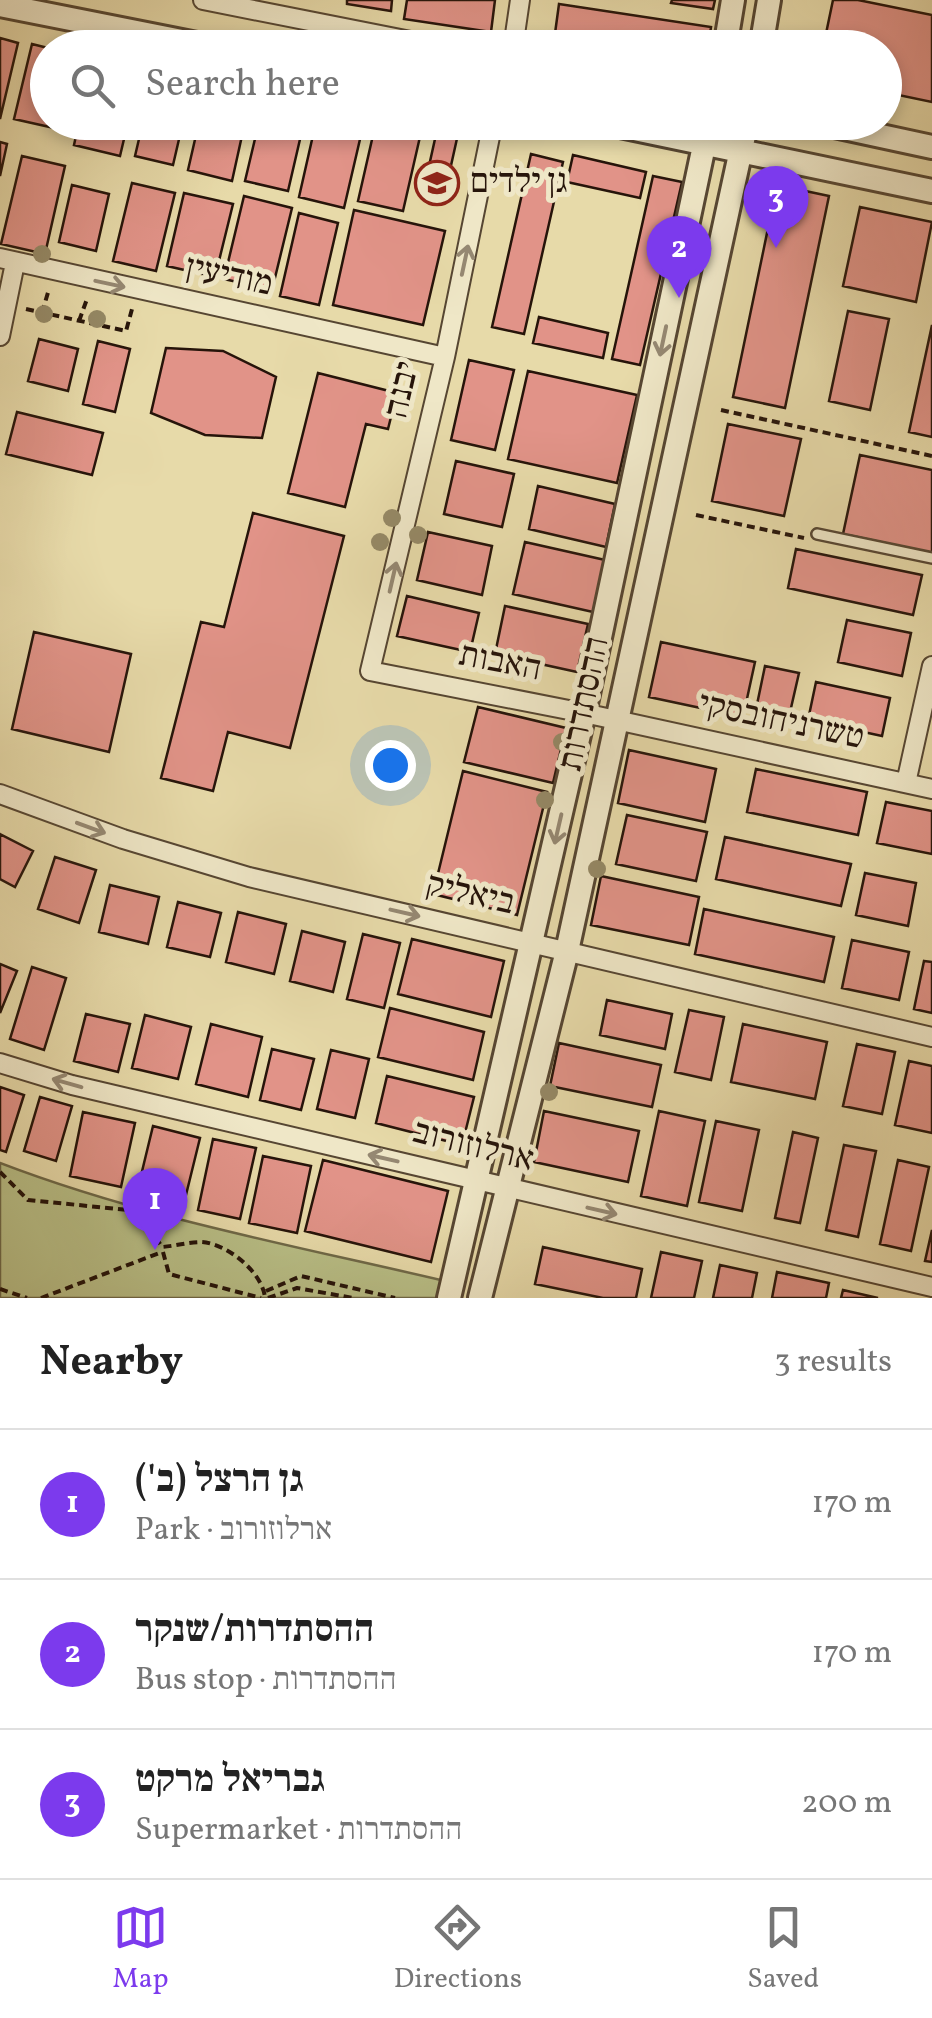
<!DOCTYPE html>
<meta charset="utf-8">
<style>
body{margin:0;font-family:Vollkorn,"Frank Ruhl Libre",serif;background:#f6f6f6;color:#222}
.you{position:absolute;left:390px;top:765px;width:35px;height:35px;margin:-25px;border:8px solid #fff;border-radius:50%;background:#1a73e8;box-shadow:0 0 0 15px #1a73e833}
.badge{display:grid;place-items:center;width:65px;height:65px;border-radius:50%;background:#7c3aed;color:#fff;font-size:32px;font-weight:700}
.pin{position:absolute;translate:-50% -82px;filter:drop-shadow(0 2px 5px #0008)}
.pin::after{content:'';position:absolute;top:52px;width:35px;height:30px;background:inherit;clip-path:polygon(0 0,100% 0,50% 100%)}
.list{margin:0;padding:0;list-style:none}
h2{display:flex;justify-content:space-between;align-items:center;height:130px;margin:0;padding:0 40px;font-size:42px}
h2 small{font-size:32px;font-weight:400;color:#767676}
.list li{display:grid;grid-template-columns:65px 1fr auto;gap:30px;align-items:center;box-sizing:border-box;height:150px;padding:0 40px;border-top:2px solid #e0e0e0}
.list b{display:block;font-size:38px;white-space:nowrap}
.list p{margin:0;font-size:32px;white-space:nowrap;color:#767676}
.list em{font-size:32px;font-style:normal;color:#767676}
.icon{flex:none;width:55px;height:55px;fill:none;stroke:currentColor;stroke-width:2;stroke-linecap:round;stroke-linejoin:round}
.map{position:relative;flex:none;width:932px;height:1298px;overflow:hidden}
.search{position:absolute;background:#fff;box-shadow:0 5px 15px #0003;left:30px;right:30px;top:30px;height:110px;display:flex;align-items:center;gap:25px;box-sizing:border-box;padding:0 35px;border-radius:55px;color:#767676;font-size:38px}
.sheet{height:580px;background:#fff}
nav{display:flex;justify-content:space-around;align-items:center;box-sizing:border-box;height:140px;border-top:2px solid #e0e0e0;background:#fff;font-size:28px;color:#767676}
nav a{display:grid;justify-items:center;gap:5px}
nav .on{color:#7c3aed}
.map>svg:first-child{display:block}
.green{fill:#b8be86;stroke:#6f6948;stroke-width:2.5}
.building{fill:#e19388;stroke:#26140a;stroke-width:2.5}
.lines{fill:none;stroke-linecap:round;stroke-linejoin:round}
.service-casing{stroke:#564632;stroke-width:14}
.minor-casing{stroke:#564632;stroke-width:22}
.tertiary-casing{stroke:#564632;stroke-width:28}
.path{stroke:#26140a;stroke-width:4;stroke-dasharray:8 5;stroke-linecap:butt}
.service{stroke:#efe7c7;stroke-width:9}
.minor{stroke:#efe7c7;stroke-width:18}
.tertiary{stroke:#efe7c7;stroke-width:22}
.tree{fill:#958966}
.oneway{stroke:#958872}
.labels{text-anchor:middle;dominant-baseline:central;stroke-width:10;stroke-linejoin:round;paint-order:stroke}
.poi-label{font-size:35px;fill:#26140a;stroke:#efe7c7;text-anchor:start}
.street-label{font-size:35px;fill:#26140a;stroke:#efe7c7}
</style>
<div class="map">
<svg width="932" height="1298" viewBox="0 0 932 1298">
<rect width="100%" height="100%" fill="#e7daa9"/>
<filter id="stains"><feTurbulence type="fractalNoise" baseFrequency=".002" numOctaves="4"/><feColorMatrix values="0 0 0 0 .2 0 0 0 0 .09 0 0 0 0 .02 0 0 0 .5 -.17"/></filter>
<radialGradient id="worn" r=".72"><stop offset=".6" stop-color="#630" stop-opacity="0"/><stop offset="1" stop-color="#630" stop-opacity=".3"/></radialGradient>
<path class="green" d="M0,1163C143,1218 296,1246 445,1281L441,1298H0Z"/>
<path class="building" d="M347,0H392L391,11L347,4Z
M407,0H495L491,32L404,19Z
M672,0H715L713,9L671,3Z
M833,0H858L932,15V102L884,92V48H823Z
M559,4L711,27L708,48H553Z
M0,38L18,43L0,119Z
M32,44L48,48V122H65L63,130L14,119Z
M79,122H128L120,156L74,145Z
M143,122H183L173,165L135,156Z
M199,122H245L232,181L188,170Z
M259,122H304L288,191L245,181Z
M316,122H364L344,208L299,197Z
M376,122H397L422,128L403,211L358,201Z
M437,130L458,134L446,188L425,184Z
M0,142L7,144L0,176Z
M531,154L563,162L524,334L492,327Z
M573,155L646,172L640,198L567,182Z
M22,156L65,166L45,254L1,244Z
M653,176L682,182L640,365L612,359Z
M132,183L175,193L156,271L113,261Z
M72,185L109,194L96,251L59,242Z
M777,185L829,196L785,408L733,397Z
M184,193L233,204L215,277L167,266Z
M244,196L292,208L272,290L224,279Z
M860,207L932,222L916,302L843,286Z
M354,210L445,231L423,325L333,305Z
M299,213L338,223L319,305L280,296Z
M848,311L889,319L870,410L829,401Z
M539,317L608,333L603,358L533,343Z
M932,325V437L909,432Z
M39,339L78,349L68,391L28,381Z
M98,341L130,349L115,412L83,404Z
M166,348L223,351L276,377L262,438L205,435L151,413Z
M469,360L514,370L495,450L451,440Z
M528,371L637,395L617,483L508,459Z
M318,373L397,393L388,429L366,424L345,507L288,493Z
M17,412L103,433L92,475L6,454Z
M728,424L801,439L784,516L712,501Z
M860,455L932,470V553L843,534Z
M456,461L514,474L502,527L444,514Z
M538,486L615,504L606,547L529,529Z
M253,513L344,536L290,748L228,732L213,791L161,778L201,622L224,627Z
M428,532L492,546L482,595L417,580Z
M525,542L605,560L593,612L513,594Z
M796,549L922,575L913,615L788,588Z
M407,596L479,613L470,652L397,636Z
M505,606L588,624L577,672L495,654Z
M847,620L911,633L902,676L838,662Z
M34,632L131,654L109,752L12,729Z
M661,642L755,662L743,717L649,697Z
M765,666L799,673L788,721L755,714Z
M816,682L890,698L882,736L808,720Z
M478,707L566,728L553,783L464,762Z
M629,750L716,769L705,822L618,803Z
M756,769L867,792L858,835L747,812Z
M463,771L547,792L517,915L433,894Z
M886,802L932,811V854L877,843Z
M627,815L707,832L696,881L616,864Z
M0,834L33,851L15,887L0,879Z
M725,837L851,864L841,906L716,879Z
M55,857L96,870L79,923L38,909Z
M865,873L916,883L908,926L856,915Z
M601,876L699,897L689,945L591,925Z
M110,885L159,897L148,944L99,932Z
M178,902L221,913L210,957L167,947Z
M704,909L834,937L824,982L695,954Z
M238,912L286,924L274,974L226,962Z
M302,931L345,942L333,992L290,981Z
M363,934L400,943L384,1008L347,999Z
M412,939L504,961L491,1017L398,994Z
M852,940L909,952L899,1000L842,988Z
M924,961L932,962V1013L914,1009Z
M0,964L17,971L0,1013Z
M32,967L66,978L44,1050L10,1039Z
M607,1000L672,1014L665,1049L600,1035Z
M390,1008L484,1032L473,1080L378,1057Z
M689,1010L724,1017L711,1080L675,1072Z
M86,1014L130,1024L118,1072L74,1061Z
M145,1015L191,1027L178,1079L132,1068Z
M211,1024L262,1037L248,1097L196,1084Z
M743,1024L827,1042L815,1099L731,1082Z
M559,1043L661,1065L652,1107L550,1086Z
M857,1044L895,1052L882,1114L843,1106Z
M272,1049L314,1059L301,1110L260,1100Z
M331,1050L369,1059L355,1118L317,1109Z
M909,1061L932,1066V1133L895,1125Z
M387,1076L474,1097L462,1145L376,1123Z
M0,1087L24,1095L6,1152L0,1150Z
M40,1097L72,1106L56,1161L24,1151Z
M544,1111L639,1131L628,1182L534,1162Z
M659,1111L705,1121L687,1206L641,1196Z
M83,1112L135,1123L121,1187L70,1176Z
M716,1121L759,1130L742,1211L699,1202Z
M153,1126L200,1138L184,1203L137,1192Z
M793,1132L818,1138L800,1223L775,1218Z
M213,1139L256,1148L240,1219L198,1210Z
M844,1145L876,1151L858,1237L826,1230Z
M263,1156L311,1166L297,1233L249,1223Z
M323,1160L448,1191L431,1262L305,1231Z
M898,1160L929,1167L911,1251L880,1244Z
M932,1230V1262L925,1261Z
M543,1247L642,1269L636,1298H603L535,1284Z
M661,1252L702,1261L694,1298H651Z
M720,1265L757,1273L752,1298H713Z
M777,1272L829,1283L826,1298H772Z
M843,1290L878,1298H841Z"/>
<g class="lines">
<defs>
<path id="service" d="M817,534L932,558"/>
<path id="minor" d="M203,0L446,48
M513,48L520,0
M493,122L445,357L370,671L584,713L932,789
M0,258L445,357
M0,336L15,263
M906,783L932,666
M0,794L123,839L249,877L932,1037
M0,1063L72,1085L932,1287"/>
<path id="tertiary" d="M0,5L217,48
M725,48L733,0
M761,48L769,0
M601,122L932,191
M816,122L932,147
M449,1298L584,713L709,122
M480,1298L567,951L747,122"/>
</defs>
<use href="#service" class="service-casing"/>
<use href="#minor" class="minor-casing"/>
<use href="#tertiary" class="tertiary-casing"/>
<path class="path" d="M26,309L126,331L132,309
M42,313L49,289
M79,321L87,299
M721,410L932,456
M696,515L804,538
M0,1172L28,1200L138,1211L162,1247C175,1246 189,1242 202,1242C228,1244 263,1273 265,1298
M163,1252L169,1274L261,1298
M0,1289L27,1298
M266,1291L301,1276L395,1298
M41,1298L162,1252
M268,1298L297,1288L353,1298"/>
<use href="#service" class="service"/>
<use href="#minor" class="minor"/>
<use href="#tertiary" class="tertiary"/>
</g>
<g class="tree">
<circle cx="42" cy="254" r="9"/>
<circle cx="44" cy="314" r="9"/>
<circle cx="97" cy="319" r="9"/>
<circle cx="392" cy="518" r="9"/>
<circle cx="418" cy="535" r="9"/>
<circle cx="380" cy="542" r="9"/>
<circle cx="562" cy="742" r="9"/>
<circle cx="545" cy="800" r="9"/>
<circle cx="597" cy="869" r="9"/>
<circle cx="549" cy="1092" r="9"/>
</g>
<defs><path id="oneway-shaft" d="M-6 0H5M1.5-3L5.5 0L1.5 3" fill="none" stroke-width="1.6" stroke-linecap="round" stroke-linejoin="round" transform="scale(2.5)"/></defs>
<g class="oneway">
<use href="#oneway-shaft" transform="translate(465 260) rotate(-78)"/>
<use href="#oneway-shaft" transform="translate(110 284) rotate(12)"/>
<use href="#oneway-shaft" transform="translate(663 341) rotate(102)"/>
<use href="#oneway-shaft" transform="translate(393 577) rotate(-77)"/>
<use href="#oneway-shaft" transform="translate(91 828) rotate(20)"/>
<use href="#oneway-shaft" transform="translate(558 829) rotate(103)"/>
<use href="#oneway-shaft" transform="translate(405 913) rotate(13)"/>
<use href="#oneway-shaft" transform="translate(67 1083) rotate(-164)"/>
<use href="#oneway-shaft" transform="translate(383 1158) rotate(-167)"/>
<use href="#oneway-shaft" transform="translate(602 1211) rotate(13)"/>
</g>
<defs>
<symbol id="school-ring" viewBox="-11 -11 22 22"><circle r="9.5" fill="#efe7c7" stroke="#8f2418" stroke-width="1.5"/><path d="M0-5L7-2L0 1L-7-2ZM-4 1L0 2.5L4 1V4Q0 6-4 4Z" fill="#8f2418"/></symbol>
</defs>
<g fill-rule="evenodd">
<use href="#school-ring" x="412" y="158" width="50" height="50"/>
</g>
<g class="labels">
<g class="poi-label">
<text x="470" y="183">גן ילדים</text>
</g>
<g class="street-label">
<text transform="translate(229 277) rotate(12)">מודיעין</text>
<text transform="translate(403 390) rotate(-77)">יבנה</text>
<text transform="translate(500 663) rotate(11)">האבות</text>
<text transform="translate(585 704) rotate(-78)">ההסתדרות</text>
<text transform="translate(781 722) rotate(12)">טשרניחובסקי</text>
<text transform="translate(470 895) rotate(13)">ביאליק</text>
<text transform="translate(473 1147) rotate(14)">ארלוזורוב</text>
</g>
</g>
<rect width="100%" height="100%" filter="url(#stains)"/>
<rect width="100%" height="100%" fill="url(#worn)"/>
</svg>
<div class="you"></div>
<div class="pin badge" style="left:155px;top:1250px">1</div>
<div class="pin badge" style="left:679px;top:298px">2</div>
<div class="pin badge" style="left:776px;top:248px">3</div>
<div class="search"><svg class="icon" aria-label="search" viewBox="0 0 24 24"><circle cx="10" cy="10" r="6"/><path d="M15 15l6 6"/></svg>Search here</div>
</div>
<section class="sheet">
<h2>Nearby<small>3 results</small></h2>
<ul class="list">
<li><span class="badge">1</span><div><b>גן הרצל (ב')</b><p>Park · ארלוזורוב</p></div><em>170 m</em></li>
<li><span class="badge">2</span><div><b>ההסתדרות/שנקר</b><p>Bus stop · ההסתדרות</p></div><em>170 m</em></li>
<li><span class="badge">3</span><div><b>גבריאל מרקט</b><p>Supermarket · ההסתדרות</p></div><em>200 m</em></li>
</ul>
</section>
<nav>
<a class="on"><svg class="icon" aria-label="map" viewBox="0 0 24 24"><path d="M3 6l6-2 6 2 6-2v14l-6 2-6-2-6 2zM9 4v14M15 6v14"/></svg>Map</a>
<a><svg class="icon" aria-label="directions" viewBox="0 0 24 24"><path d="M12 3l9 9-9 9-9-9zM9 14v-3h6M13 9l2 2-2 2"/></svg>Directions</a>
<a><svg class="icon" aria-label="saved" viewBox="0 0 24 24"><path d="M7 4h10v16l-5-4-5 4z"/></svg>Saved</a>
</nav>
